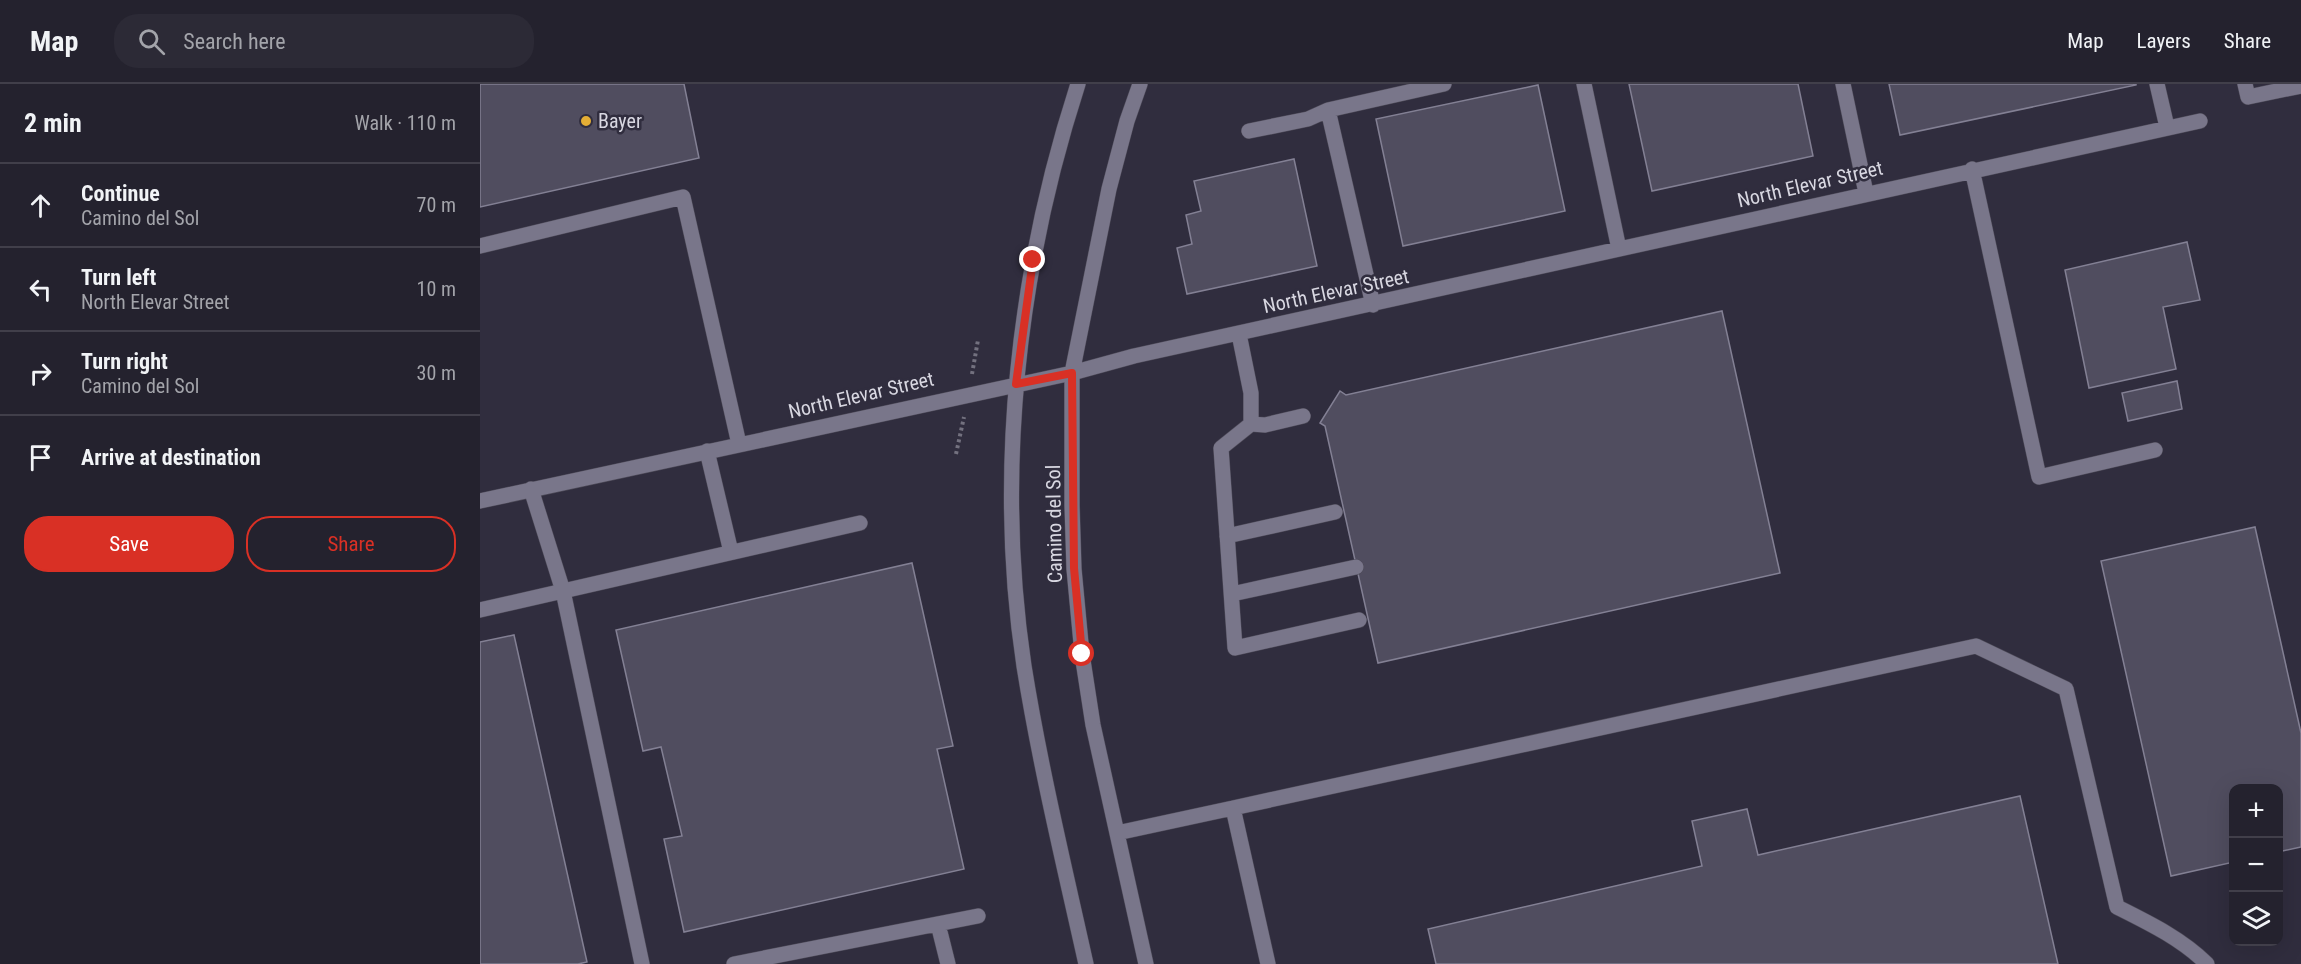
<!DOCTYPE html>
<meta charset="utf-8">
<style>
body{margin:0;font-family:"Roboto Condensed",sans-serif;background:#2c2a36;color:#f1f3f6}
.controls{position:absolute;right:18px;bottom:18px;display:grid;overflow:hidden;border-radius:12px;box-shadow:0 6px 24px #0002}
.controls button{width:54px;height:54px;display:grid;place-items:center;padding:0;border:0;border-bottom:2px solid #413f4a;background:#24222e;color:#f1f3f6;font:30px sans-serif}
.stop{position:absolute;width:18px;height:18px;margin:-14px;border:4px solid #d93025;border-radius:50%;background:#fff}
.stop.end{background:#d93025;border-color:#fff;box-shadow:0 2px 6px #0008}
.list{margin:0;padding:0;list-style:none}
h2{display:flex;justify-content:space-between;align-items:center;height:78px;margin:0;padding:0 24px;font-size:26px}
h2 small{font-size:20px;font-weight:400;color:#a3a4aa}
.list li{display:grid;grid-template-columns:39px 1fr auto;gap:18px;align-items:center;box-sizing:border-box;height:84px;padding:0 24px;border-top:2px solid #413f4a}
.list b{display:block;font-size:22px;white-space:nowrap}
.list p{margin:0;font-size:20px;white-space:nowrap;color:#a3a4aa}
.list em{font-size:20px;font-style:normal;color:#a3a4aa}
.actions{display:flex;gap:12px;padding:18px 24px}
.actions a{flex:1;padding:14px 0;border:2px solid #d93025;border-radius:24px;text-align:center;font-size:21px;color:#d93025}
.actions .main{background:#d93025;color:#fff}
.icon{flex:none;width:33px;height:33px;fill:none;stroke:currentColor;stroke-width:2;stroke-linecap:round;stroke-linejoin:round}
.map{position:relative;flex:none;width:1821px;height:880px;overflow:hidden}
header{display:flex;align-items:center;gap:36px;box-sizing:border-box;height:84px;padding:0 30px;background:#24222e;border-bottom:2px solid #413f4a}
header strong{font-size:28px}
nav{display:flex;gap:33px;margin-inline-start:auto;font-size:21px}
.search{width:420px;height:54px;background:#2c2a36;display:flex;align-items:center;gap:15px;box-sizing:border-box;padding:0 21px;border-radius:24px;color:#a3a4aa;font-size:22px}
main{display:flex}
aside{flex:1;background:#24222e}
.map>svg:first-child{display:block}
.building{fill:#504d5f;stroke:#838094;stroke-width:1.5}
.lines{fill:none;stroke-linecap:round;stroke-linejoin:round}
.minor-casing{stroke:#4e4b59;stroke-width:16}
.path{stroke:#73717f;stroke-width:4;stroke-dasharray:3 3;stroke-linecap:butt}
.minor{stroke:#79768a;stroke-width:15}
.route{stroke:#d93025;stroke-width:8}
.poi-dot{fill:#e4ae35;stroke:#302d3e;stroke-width:2}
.labels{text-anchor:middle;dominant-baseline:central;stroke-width:5;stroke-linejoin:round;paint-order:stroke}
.poi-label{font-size:20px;fill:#d8d7e1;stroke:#302d3e;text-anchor:start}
.street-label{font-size:20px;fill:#d8d7e1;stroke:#302d3e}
</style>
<header>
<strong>Map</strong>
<div class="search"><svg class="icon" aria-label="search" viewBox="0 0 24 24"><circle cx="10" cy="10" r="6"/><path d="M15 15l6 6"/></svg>Search here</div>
<nav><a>Map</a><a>Layers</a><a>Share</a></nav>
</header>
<main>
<aside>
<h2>2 min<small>Walk · 110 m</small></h2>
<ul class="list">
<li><svg class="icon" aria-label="ahead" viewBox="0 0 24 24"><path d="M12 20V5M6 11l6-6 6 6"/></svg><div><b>Continue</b><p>Camino del Sol</p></div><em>70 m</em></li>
<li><svg class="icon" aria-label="left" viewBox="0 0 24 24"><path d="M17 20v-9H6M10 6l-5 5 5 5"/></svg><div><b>Turn left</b><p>North Elevar Street</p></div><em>10 m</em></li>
<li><svg class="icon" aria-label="right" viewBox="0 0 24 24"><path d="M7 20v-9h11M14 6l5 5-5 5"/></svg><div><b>Turn right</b><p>Camino del Sol</p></div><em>30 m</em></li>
<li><svg class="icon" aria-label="arrive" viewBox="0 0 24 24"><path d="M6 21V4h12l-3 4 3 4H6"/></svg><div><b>Arrive at destination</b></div></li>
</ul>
<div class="actions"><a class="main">Save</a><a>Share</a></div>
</aside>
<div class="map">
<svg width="1821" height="880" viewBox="0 0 1821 880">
<rect width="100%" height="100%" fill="#302d3e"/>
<path class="building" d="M0,0H204L219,74L0,123Z
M1149,0H1318L1333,72L1172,107Z
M1409,0H1656V1L1420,51Z
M1058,1L1085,127L923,162L896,35Z
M814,75L837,182L707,210L697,164L712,160L706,131L721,127L714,97Z
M1707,158L1720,216L1683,223L1696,285L1609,304L1585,186Z
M1242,227L1300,489L898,579L845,342L840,339L860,307L866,311Z
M1697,297L1702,325L1648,337L1642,309Z
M1775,443L1821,649V763L1798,768V704H1754V778L1691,792L1621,477Z
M432,479L473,662L457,665L484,785L204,848L184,755L202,752L181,663L163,667L136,546Z
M34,551L107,878L98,880H0V558Z
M1540,712L1578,880H956L948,845L1222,782L1212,737L1267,725L1278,771Z"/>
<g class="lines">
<defs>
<path id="minor" d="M598,0C538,185 515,389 544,582C560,682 584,781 606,880
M660,0L647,37L629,105L592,289V421L594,485L602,570L613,641L666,880
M1104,0L1139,165
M1363,0L1386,109
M1677,0L1687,43
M1765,0L1768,13L1821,2
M769,47L828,35L848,26
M1492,85L1559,393L1675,366
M0,162L203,113L259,360
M893,221L848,26L964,0
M759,250L771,309V340L741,364L755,564L879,536
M771,340L785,341L823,332
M227,367L251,468
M51,405L83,507L162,880
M0,417L592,289L654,272L1720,37
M747,452L855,428
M752,510L876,483
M0,526L380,439
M753,724L1496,562L1586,605L1637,823C1669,839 1702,855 1727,880
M637,749L753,724L788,880
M458,840L468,880
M254,880L498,832"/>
</defs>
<use href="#minor" class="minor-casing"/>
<path class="path" d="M492,290L498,256
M476,370L484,333"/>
<use href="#minor" class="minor"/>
</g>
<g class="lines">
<path class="route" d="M553,176L536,300L592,289L594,484L602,570"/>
</g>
<circle class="poi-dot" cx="106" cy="37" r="6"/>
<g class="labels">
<g class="poi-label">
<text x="118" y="37">Bayer</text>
</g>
<g class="street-label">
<text transform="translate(1330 100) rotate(-13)">North Elevar Street</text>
<text transform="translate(856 207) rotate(-12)">North Elevar Street</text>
<text transform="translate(381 311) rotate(-13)">North Elevar Street</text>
<text transform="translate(574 440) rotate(-91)">Camino del Sol</text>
</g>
</g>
</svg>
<div class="controls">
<button>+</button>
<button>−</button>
<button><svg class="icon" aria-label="layers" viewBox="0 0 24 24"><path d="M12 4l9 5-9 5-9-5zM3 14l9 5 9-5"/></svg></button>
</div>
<div class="stop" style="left:602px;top:570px"></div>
<div class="stop end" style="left:553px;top:176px"></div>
</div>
</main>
